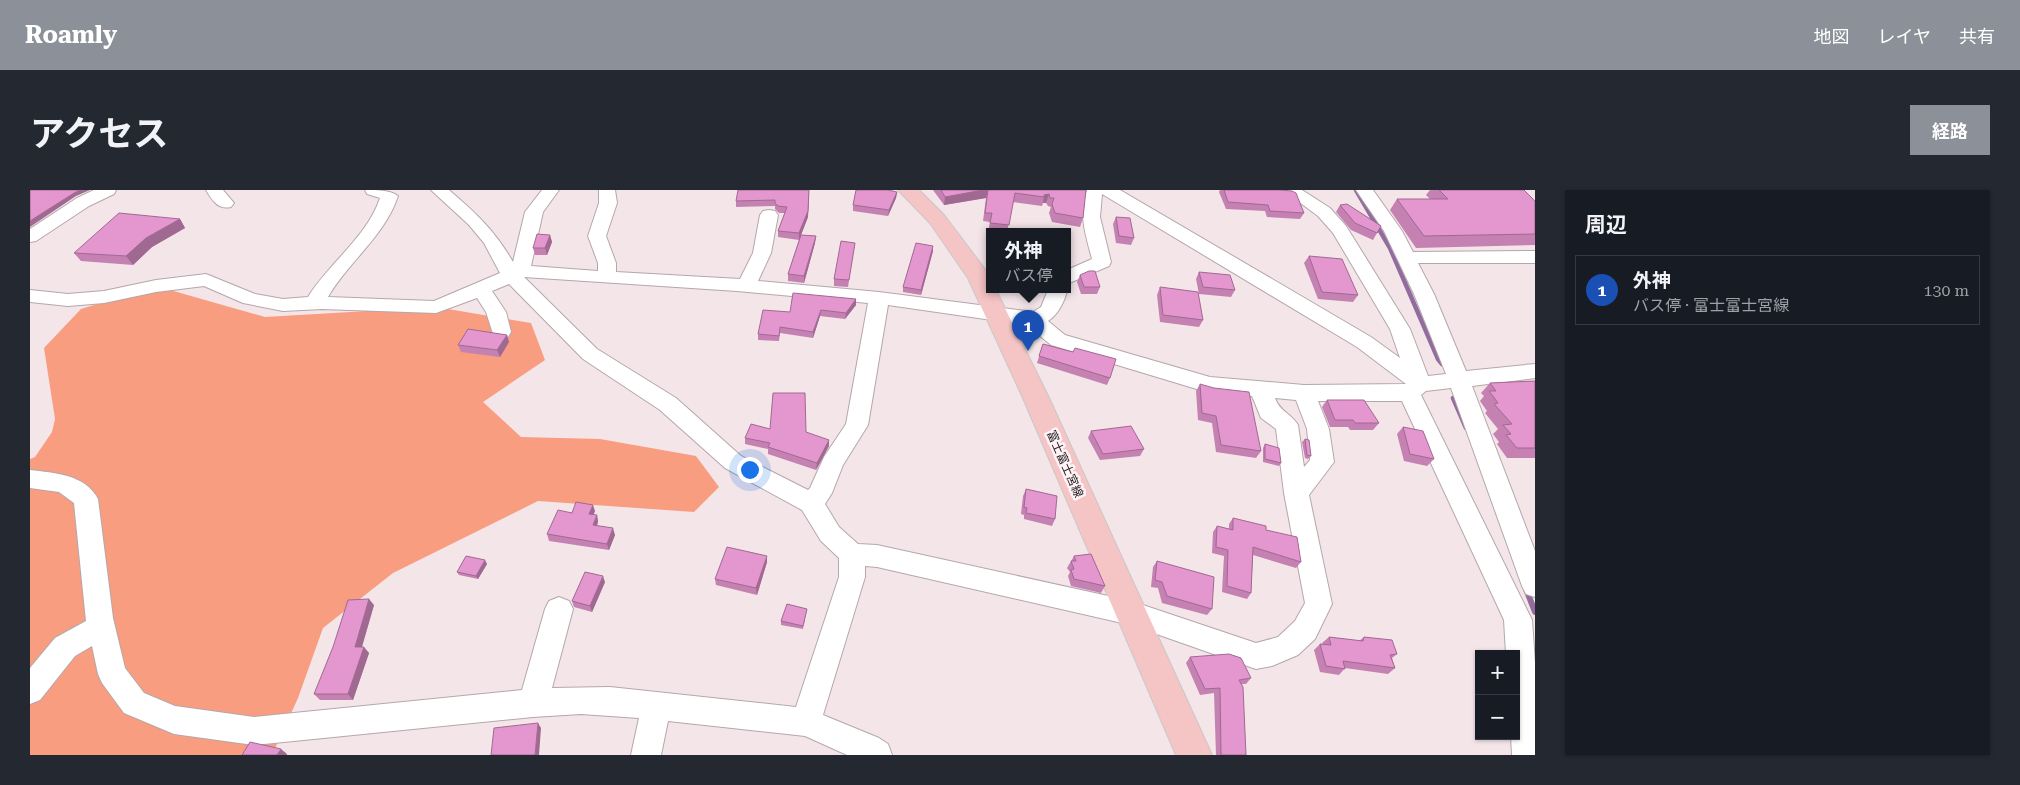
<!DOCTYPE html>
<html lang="ja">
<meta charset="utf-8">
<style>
body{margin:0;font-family:"Roboto Serif","Noto Sans JP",serif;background:#242831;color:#f1f3f6}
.controls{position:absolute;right:15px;bottom:15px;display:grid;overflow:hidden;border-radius:0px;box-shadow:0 1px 4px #0004}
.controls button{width:45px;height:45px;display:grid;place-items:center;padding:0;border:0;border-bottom:1px solid #363941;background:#171b24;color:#f1f3f6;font:25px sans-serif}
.you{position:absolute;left:719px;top:279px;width:18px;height:18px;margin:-12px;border:4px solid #fff;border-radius:50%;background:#1a73e8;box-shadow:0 0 0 8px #1a73e833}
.badge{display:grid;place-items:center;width:32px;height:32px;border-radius:50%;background:#8c9099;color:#fff;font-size:16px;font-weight:700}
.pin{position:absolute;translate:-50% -41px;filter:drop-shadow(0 1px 2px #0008)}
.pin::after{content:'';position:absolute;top:26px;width:18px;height:15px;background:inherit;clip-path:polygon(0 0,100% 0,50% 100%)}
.popup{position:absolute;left:956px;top:38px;width:85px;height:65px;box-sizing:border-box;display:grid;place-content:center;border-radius:0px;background:#171b24;filter:drop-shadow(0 1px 4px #0005);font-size:16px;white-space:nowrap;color:#9ea1a6}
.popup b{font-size:19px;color:#f1f3f6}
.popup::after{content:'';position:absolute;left:50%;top:100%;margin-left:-10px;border:10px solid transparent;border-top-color:#171b24}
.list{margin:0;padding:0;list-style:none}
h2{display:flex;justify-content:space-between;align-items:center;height:65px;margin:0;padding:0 20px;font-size:21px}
h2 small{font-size:16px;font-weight:400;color:#9ea1a6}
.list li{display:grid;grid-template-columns:32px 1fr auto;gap:15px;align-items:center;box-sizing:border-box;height:70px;margin:0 10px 10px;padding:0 10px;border:1px solid #363941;border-radius:0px}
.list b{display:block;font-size:19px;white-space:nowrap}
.list p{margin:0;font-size:16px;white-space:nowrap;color:#9ea1a6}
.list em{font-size:16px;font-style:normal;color:#9ea1a6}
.map{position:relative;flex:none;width:1505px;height:565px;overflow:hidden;border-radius:0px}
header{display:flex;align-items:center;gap:30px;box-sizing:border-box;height:70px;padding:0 25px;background:#8c9099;color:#fff}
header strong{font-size:24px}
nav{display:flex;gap:28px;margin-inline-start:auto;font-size:18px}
.intro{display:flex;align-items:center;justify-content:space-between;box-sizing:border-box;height:120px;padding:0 30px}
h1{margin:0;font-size:35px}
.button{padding:12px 22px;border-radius:0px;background:#8c9099;color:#fff;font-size:18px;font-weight:700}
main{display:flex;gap:30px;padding:0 30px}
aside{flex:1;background:#171b24;border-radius:0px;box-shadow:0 1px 4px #0004}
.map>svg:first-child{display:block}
.forest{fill:#f99d81}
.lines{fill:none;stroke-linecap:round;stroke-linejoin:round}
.stream-far1{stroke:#926c9f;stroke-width:4.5}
.stream{stroke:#926c9f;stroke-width:6}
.minor-casing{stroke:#b4a7ab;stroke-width:2}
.major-casing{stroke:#c9c8c8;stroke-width:2}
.minor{fill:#fff;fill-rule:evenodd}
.major{fill:#f5c4c5;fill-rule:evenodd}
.wall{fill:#c481b2}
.shaded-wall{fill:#a06991}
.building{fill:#e496cf;stroke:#a06991}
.labels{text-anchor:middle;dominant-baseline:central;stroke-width:5;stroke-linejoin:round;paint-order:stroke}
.street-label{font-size:12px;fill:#1f1a1b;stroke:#fff3f7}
</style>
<header>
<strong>Roamly</strong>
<nav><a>地図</a><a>レイヤ</a><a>共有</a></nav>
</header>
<div class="intro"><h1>アクセス</h1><a class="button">経路</a></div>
<main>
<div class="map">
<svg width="1505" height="565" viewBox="0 0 1505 565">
<rect width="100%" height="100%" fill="#f4e5e9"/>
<path class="forest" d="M126,96L235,127L406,117L501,133L515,170L453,212L491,247L570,249L666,266L689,297L664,322L508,311L363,383L293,438L268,508L242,565H0V269L5,267L22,242L25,229L14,158L51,119Z"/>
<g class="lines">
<path class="stream-far1" d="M1326,0L1360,58L1408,169L1412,174
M1423,208L1436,238"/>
<path class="stream" d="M1496,399L1505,422"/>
<defs>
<path id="minor" d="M64,0H86L84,4L59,16L6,51L0,52V39L47,8Z
M176,0H193L204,13L201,17C188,20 182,10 176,0Z
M335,0C345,0 361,0 368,6C355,46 318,72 298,107L404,111L470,83L454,53L439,35L401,0H419C446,23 465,41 483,72L495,22L512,0H529L513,22L501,76L568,81V73L558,46L569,13V0H585L587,13L576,46L586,73V82L710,89L723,63L730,25L733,21L739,20L745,21L748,25L741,63L728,91L849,102L1003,122L1011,117L1018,100L1037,99C1036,109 1028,125 1018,131L1035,145L1180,187L1274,195L1376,194L1327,157L1072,4L1070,27L1081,72L1079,76L1037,94V80L1062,69C1056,46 1048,24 1057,0H1090L1341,147L1370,168L1360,139L1303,43L1288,26L1253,0H1272L1300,18L1316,36L1380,139L1398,186L1416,184L1384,104L1354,41L1326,0H1343L1372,41L1383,62L1505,61V73H1388L1404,104L1436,181L1505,174V188L1442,196L1505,361V407L1496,404L1492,396L1421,198L1396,201L1391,205L1502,430L1505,473V565H1482L1481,546H1486V464H1476L1474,430L1372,211H1288L1299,239L1304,272L1279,305L1302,414L1285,449L1268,465L1242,476L1226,479L1101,435L847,377L835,376V387L793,525L849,548L858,554L862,565H817L775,546L638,531L631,565H601L609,528L551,524L503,527L224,555L144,544L94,523L72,493L68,484L62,456L45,466L10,510L0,514V478L25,448L56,431L44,313L29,302L0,298V280C24,283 55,284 68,309L83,428L95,478L114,503L145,516L224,527L492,500L515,419L519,411L529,407L539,411L543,419L522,498L580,497L766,517L809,387V368L791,351L772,320L695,278L630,220L553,169L479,94L462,101L476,122L481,142L478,147L471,149L464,147L456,122L447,108L406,123L292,119L253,121L213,113L174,96L126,102L74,113L38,116L0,112V100L38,104L74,101L126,90L176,84L225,104L253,109L278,107C299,73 337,47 350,8L337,4ZM494,87L707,101L838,113L816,234L794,267L780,298L778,300L711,266L646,208L567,159ZM858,115L997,135L1021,155L1180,203L1222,206L1231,228L1246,239L1254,303L1275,413L1265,431L1248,447L1226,453L1101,411L847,355L828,354L809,337L795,314L802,303L813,275L838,235ZM1245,208L1266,210L1277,239L1280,270L1274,277L1268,235C1261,223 1250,222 1245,208Z"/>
<path id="major" d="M868,0H889L914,25L957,82L959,86V100H966L1019,208L1182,565H1146L993,208L938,88L900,33Z"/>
</defs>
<use href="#minor" class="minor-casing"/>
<use href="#major" class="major-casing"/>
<use href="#minor" class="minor"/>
<use href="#major" class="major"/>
</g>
<path class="wall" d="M779,0L778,27L771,45L786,46L785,53L774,93L758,91V84L769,50L748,47V41L755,23H749L745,19V16L706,17V11Z
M903,0H1056L1053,28L1050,37L1022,32L1019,23L1021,17L1018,16L1016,13H1013L1012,16L983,12L977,42H958L960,32L953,31L956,8L914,15Z
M1190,0H1250L1274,23L1270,29L1237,27L1235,21L1196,19L1189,2Z
M1400,0H1494L1505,11V55L1386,58L1360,20L1367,9H1400L1396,5Z
M867,2L866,8L858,26L823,21V15Z
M1310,15L1351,36L1343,50L1321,40L1306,22Z
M1086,27L1104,48L1101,55L1086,53L1083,34Z
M150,29L155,38L122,57L103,75L51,71L44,63Z
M520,45L522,52L517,65H505L503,58Z
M825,53L818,97L804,96V89Z
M903,61L891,105L873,102V97Z
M1279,66L1328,105L1323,112L1288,109L1274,73Z
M1169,82L1205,100L1201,107L1169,104L1166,89Z
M1050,85L1070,97L1067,104H1051L1047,92Z
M1130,97L1173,130L1169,137L1130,132L1127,105Z
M826,109V115L815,129L790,126L783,148L750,143L749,151L728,150V144L760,122Z
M477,145L479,152L470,167L431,162L428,155Z
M1013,154L1043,162L1080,188L1077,195L1007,173Z
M1505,191V268H1477L1467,254L1469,252L1463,244L1468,239L1455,223L1457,221L1450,211L1454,206L1451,203L1460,193Z
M1170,194L1231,261L1226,268L1186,262L1182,233L1168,230L1166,201Z
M1297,210L1349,233L1343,240H1320L1318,237H1300L1292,217Z
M1373,237L1404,269L1397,276L1374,271L1367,244Z
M740,239L776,242L799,256L786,280L738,264V259L715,254V248Z
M1061,241L1114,259L1110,266L1070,270L1058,248Z
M1275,249L1281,266L1278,269L1275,268L1272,252Z
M1235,254L1251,273L1249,276L1233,272V258Z
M996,299L1025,329L1022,336L994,329V325L991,324L993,306Z
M565,321L563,325H567L568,332L567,335L585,345L579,360L519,351L517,344L542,323Z
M1203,328L1236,340L1271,372L1266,378L1223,365L1221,403L1217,409L1192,402L1194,366L1182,363L1183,342L1187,336L1199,339V334Z
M1044,366L1075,396L1071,403L1041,396L1038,386L1040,382L1037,378Z
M1127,371L1182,419L1177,425L1132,413L1128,398L1121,397L1123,377Z
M737,372L727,405L686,395L685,389Z
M457,374L448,389L429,385L427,382Z
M575,392L562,422L544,417L542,411Z
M344,415L332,457L339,463L323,510H290L284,504Z
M777,419L773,439L751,435V431Z
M1299,447L1329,451L1334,447L1367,464L1362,468L1365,478L1358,484L1315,478L1309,485L1290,482L1284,460L1290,454H1293L1292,453Z
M1160,467L1221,488L1216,494H1212L1216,565H1186L1184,503L1170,505L1156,473Z"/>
<path class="shaded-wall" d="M50,0H60L46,6L0,37V31L4,28L44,3Z
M779,0L778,27L769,50V43Z
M953,0H958L956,8L914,15L915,7Z
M867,2L866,8L858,26L859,20Z
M1019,4L1016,13H1013L1014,5Z
M150,29L155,38L122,57L103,75L96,66L116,48Z
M520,45L522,52L517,65L515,58Z
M786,46L785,53L774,93V86Z
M903,56V61L891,105V100Z
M826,109V115L815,129L816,123Z
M791,120L790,126L783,148V142Z
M477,145L479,152L470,167L467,160Z
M799,250V256L786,280L787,273Z
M563,315L565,321L561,331L559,324Z
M567,325L568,332L565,341L563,335Z
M583,338L585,345L579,360L577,354Z
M737,366V372L727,405L726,398Z
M455,370L457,374L448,389L446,386Z
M573,386L575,392L562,422L560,416Z
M339,409L344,415L330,463L325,457Z
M334,457L339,463L323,510L318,504Z
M508,533L511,538L509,565H505Z
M251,559L257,564V565H247Z"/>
<path class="building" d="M0,0H50L44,3L0,31Z
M708,0H779L778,21L769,43L748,41L757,17L748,16L745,13V10L706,11Z
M826,0H858L867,2L859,20L823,15Z
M911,0H953L915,7Z
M958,0H1056L1053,28L1025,23L1022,14L1024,8H1020L1019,4L1014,5V7L985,3L979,35L960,33L962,23H955Z
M1194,0H1250L1262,1L1266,3L1274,23L1240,21L1238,15L1198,12Z
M1409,0H1494L1505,11V44L1394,46L1367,9H1418Z
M1317,14L1351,36L1347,43L1325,33L1310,15Z
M89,23L150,29L116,48L96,66L44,63Z
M1086,27L1100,28L1104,48L1089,46Z
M507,44L520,45L515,58H503Z
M771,45L786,46L774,86L758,84Z
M811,51L825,53L819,90L804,89Z
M886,53L903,56L891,100L873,97Z
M1279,66L1312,69L1328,105L1292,102Z
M1059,81H1065L1070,97H1054L1050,85Z
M1169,82L1200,85L1205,100L1173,97Z
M1130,97L1168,102L1173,130L1133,125Z
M763,103L826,109L816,123L791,120L783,142L750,137L749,146L728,144L733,120L760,122Z
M438,139L477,145L467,160L428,155Z
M1013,154L1043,162L1045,158L1086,169L1080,188L1009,166Z
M1505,191V258H1487L1476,245L1481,244L1473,235L1482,234L1464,214L1468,213L1459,201H1466L1460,193Z
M1170,194L1184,198L1219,202L1231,261L1191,255L1186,226L1172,223Z
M743,203H775L776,242L799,250L787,273L738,257L740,253L715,248L721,234L740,239Z
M1297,210H1334L1349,233H1325L1323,230H1305Z
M1101,236L1114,259L1073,264L1061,241Z
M1373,237L1393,241L1404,269L1380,264Z
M1275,249L1279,250L1281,266L1277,265Z
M1235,254L1249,258L1251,273L1235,269Z
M996,299L1027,306L1025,329L996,323L997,318L994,317Z
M546,312L563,315L559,324L567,325L563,335L583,338L577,354L517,344L528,320L542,323Z
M1203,328L1236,336V340L1267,347L1271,372L1223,357L1221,403L1197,396L1198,360L1186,357L1187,336L1203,340Z
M697,357L737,366L726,398L685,389Z
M1061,364L1075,396L1044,389L1041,380L1044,379L1041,371H1046L1044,366Z
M436,366L455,370L446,386L427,382Z
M1127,371L1184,387L1182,419L1137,406L1132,392L1125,390Z
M555,382L573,386L560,416L542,411Z
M339,409L325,457H334L318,504H284L303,457L318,410Z
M757,414L777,419L773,436L751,431Z
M1299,447L1333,451L1334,447L1362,450L1367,464L1360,465L1365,478L1313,471L1315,479L1296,476L1290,454L1301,455Z
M1199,464L1211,468L1221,488L1209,490L1213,497L1216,565H1191L1190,498L1175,499L1160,467Z
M508,533L505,565H461L464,538Z
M220,552L251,559L247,565H212Z"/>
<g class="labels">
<g class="street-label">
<text transform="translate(1035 274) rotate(66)">富士富士宮線</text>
</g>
</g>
</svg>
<div class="controls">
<button>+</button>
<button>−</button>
</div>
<div class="you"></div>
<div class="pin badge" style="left:998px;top:161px;background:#1a4fb4">1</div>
<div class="popup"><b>外神</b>バス停</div>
</div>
<aside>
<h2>周辺<small></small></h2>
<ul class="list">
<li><span class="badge" style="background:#1a4fb4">1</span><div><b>外神</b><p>バス停 · 富士富士宮線</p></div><em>130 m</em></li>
</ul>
</aside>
</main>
